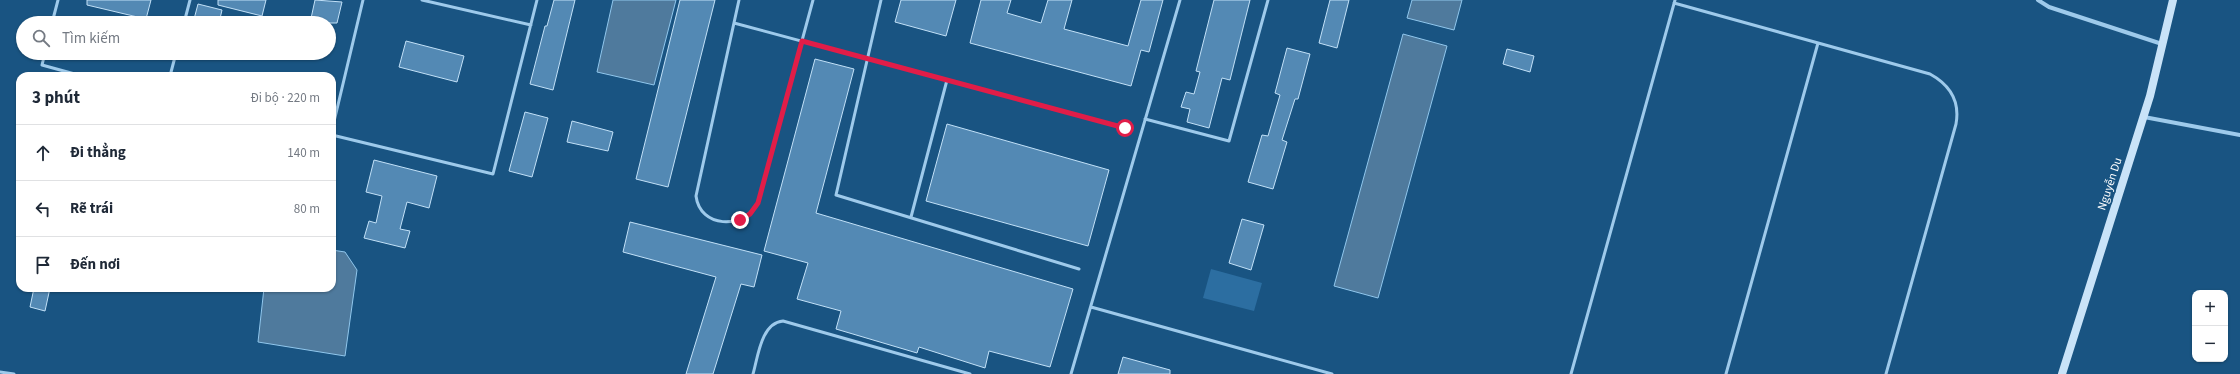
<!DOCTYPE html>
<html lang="vi">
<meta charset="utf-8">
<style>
body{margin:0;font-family:"Source Sans 3",sans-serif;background:#f2f2f3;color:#1f2937}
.controls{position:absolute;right:12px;bottom:12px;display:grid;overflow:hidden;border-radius:8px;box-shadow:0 1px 3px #0004}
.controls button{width:36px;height:36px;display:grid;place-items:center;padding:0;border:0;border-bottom:1px solid #e0e1e3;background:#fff;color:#1f2937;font:20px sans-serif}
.stop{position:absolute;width:12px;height:12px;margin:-9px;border:3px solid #e11d48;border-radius:50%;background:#fff}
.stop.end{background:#e11d48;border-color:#fff;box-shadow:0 1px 4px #0008}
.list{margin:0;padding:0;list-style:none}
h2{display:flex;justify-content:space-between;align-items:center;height:52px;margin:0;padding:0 16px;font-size:17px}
h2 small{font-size:13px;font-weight:400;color:#747a83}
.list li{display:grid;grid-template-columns:26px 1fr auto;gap:12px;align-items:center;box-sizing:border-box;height:56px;padding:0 16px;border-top:1px solid #e0e1e3}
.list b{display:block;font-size:15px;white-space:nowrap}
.list em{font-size:13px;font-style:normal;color:#747a83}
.icon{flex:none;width:22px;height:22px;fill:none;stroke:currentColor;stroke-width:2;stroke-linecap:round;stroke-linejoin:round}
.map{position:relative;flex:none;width:2240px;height:374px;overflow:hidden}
.search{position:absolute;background:#fff;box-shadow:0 1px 3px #0004;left:16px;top:16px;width:320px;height:44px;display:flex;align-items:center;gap:10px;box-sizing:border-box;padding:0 14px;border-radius:22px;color:#747a83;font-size:15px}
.panel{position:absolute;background:#fff;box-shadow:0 1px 3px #0004;left:16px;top:72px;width:320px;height:220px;border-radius:12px}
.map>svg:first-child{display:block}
.green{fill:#2c6ea1}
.water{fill:#4f7a9d;stroke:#90c7ed}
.building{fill:#5389b4;stroke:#c2e1f8}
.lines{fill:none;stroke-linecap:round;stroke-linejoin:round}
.lane{stroke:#9ecaeb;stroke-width:3}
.street{stroke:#9ecaeb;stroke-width:4}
.secondary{stroke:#c9e3f8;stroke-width:8}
.route{stroke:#e11d48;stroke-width:5}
.labels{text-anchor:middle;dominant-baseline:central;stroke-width:3.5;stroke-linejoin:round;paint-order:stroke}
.street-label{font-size:12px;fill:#fff;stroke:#195482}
</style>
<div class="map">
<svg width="2240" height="374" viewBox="0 0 2240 374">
<rect width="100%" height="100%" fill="#195482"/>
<path class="green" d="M1211,269L1262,283L1254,311L1203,298Z"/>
<path class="water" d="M613,0H676L654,85L597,72Z
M1412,0H1462L1454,30L1407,18Z
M1403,34L1447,46L1378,298L1334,286Z
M332,250L345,252L357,270L345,356L258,342L264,288H332Z"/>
<path class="building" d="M87,0H151L146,19L87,5Z
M218,0H266L262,16L218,5Z
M315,0L342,2L337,23H310Z
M554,0H575L553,90L530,84L545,26H547Z
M680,0H715L668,187L636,179Z
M901,0H956L946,36L895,22Z
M981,0H1011L1007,13L1041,23L1048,0H1072L1064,29L1128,46L1141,0H1163L1149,52L1141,50L1131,86L970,43Z
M1214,0H1250L1230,80L1222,78L1209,128L1187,122L1190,109L1181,107L1186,92L1194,94L1200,72L1196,71Z
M1330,0H1349L1337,48L1319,43Z
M198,4L222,10L219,23H193Z
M406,41L464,56L457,82L399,67Z
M1287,48L1310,54L1298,99H1295L1282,140L1287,142L1273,189L1248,182L1262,135L1268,136L1280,95L1275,93Z
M1507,49L1534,56L1530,72L1503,64Z
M815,59L854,69L816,213L1073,289L1050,367L989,351L985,368L919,347L917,353L836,329L841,311L797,299L808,263L764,251Z
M525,112L548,118L532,177L509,171Z
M572,121L613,132L608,151L567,142Z
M947,124L1109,170L1088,246L926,201Z
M374,160L437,176L429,208L407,202L400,229L410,231L405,248L364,238L369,221L376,223L382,196L366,192Z
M1242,219L1264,225L1251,270L1229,263Z
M630,222L762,255L754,287L741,284L713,374H686L716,277L623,252Z
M34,288H50L45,311L30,307Z
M1123,357L1170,370V374H1118Z"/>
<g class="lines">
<path class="lane" d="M422,0L531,25
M739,0L696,196C700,228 743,230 758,203L813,0
M881,0L836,195L1079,269
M1674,3L1930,74C1950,85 1960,102 1956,124L1886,374
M52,23L58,0
M184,23L190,0
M734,23L1125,128
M45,53L42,65L82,76
M170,76L176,53
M1145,119L1229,141L1268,0
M332,130L363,0
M332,135L493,174L537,0
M911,217L947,80
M1091,307L1332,374
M0,372L14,374
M753,374C758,357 761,323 783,321L970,374
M1071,374L1180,0
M1571,374L1675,0
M1726,374L1818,43"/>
<path class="street" d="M2038,0L2049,7L2162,44
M2144,117L2240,135"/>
<path class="secondary" d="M2062,374L2150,96L2173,0"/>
</g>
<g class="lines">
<path class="route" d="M740,220L750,214L758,203L802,41L1125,128"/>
</g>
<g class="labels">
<g class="street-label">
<text transform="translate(2110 184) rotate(-72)">Nguyễn Du</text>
</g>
</g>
</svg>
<div class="controls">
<button>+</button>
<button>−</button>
</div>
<div class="stop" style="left:1125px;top:128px"></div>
<div class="stop end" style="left:740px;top:220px"></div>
<div class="search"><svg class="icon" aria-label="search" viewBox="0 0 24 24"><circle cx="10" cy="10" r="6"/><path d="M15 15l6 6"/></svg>Tìm kiếm</div>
<section class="panel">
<h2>3 phút<small>Đi bộ · 220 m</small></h2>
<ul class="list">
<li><svg class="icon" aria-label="ahead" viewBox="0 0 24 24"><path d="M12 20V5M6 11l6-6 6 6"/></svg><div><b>Đi thẳng</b></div><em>140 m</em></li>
<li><svg class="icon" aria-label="left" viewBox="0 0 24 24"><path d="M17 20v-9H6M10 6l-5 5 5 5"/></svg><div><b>Rẽ trái</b></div><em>80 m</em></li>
<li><svg class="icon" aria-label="arrive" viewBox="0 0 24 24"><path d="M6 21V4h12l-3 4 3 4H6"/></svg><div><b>Đến nơi</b></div></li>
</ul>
</section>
</div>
